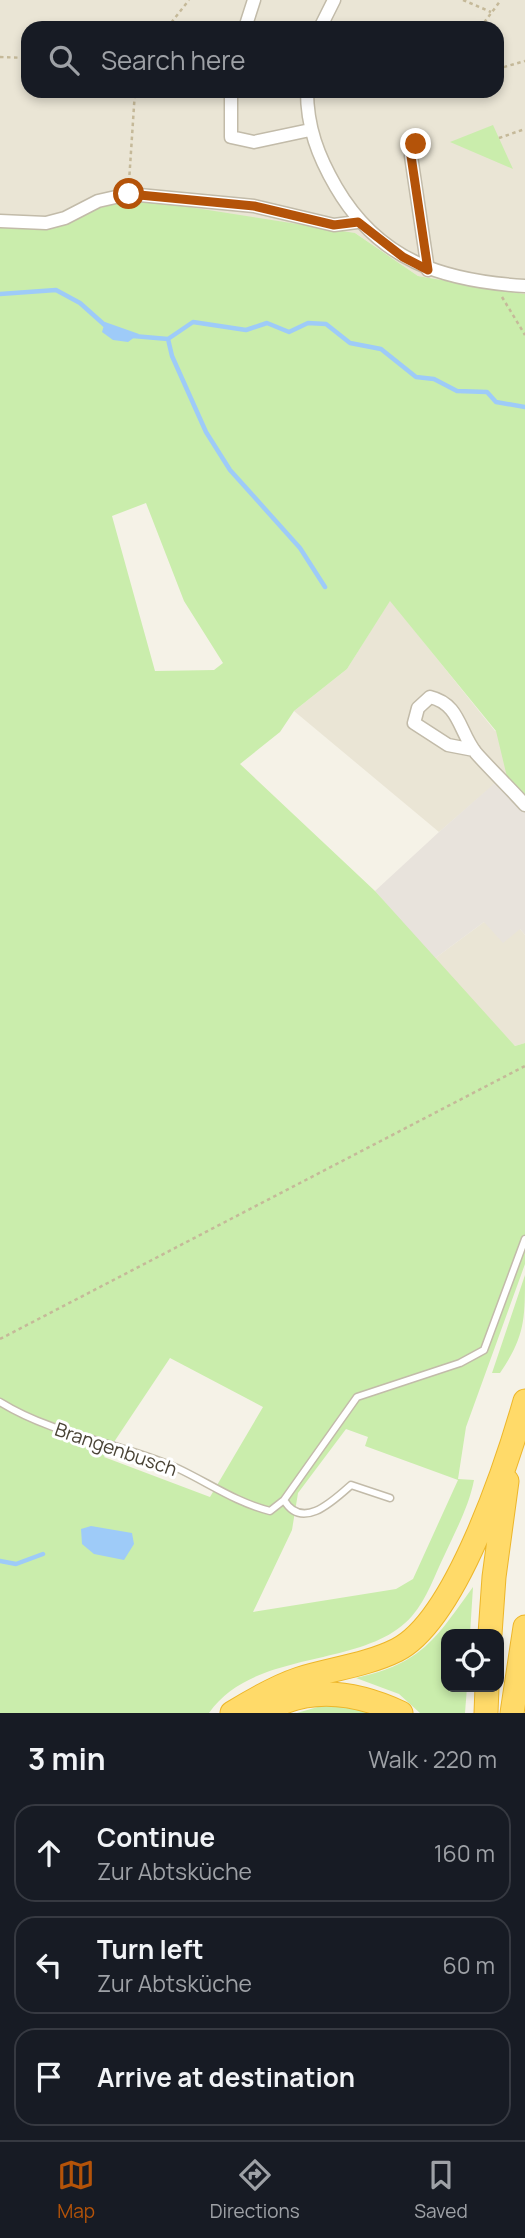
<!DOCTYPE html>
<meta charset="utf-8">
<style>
body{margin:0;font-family:Manrope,sans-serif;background:#242831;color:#f1f3f6}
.controls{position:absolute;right:21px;bottom:21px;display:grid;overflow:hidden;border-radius:14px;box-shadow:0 4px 10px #0003}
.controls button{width:63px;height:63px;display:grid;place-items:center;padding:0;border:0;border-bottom:2px solid #363941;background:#171b24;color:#f1f3f6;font:35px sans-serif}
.stop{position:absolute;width:21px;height:21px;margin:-16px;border:5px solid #b45309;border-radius:50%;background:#fff}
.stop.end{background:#b45309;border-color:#fff;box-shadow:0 2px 7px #0008}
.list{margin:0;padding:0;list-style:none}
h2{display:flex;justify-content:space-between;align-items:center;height:91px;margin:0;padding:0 28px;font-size:30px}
h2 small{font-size:23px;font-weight:400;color:#9ea1a6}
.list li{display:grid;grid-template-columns:46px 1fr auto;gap:21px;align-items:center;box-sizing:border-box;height:98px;margin:0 14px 14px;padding:0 14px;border:2px solid #363941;border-radius:21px}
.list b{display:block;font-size:26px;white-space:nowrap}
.list p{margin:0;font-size:23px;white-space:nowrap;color:#9ea1a6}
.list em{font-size:23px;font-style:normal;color:#9ea1a6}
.icon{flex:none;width:38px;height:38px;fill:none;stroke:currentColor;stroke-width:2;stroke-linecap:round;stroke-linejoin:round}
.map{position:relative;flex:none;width:525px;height:1713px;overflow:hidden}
.search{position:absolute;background:#171b24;box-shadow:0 4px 10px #0003;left:21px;right:21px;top:21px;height:77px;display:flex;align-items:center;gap:18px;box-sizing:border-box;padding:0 24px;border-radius:21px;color:#9ea1a6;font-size:26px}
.sheet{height:427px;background:#171b24}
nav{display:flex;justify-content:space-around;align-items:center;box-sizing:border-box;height:98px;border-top:2px solid #363941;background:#171b24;font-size:19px;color:#9ea1a6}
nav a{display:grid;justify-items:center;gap:4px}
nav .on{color:#b45309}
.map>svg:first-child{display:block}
.residential{fill:#eae5d5;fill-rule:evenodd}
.industrial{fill:#e8e3dc}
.green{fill:#caedac;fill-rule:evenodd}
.water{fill:#9ecbf8}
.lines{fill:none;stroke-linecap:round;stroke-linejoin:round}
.stream{stroke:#9ecbf8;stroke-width:4.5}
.service-casing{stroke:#c2bba9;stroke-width:9}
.minor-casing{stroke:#c2bba9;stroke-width:15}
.motorway-casing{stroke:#edb62a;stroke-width:25}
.path{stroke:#c5b999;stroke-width:2.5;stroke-dasharray:3.5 3.5;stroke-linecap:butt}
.service{stroke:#fff;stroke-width:6}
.minor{stroke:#fff;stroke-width:12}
.motorway{stroke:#ffda69;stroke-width:23}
.route{stroke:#b45309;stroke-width:9}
.labels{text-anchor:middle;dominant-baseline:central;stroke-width:6;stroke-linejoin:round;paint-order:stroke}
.street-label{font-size:19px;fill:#494335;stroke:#fff}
</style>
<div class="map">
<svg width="525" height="1713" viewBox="0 0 525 1713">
<rect width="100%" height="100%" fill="#f5f2e7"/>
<path class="residential" d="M0,0H525V294L418,276L355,233L64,220L0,223ZM28,28H497V91H28Z
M390,600L495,731L525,729V797L496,783L439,832L294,711L347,669Z
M484,922L520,929L525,935V1043L515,1046L434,959Z"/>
<path class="industrial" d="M507,777L525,797V935L520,929L503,943L484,922L434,959L375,891L439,832L496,782Z"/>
<path class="green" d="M493,125L513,169L450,142Z
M138,199L355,233L418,276L525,294V797L507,777L496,731L390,601L347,669L294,711L280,732L240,764L375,891L515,1046L525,1043V1264L466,1427L458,1479L474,1480C469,1506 456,1530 445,1554C435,1574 427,1599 412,1616C365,1670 255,1647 209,1713H0V223L64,220L124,200ZM146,503L184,601L223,663L214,670L155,671L112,516ZM170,1358L263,1407L210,1497L104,1457ZM346,1429L368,1437L365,1446L458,1480L413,1579L396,1589L253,1612L292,1530L298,1493Z
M525,1275C525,1320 525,1336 500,1373H492Z
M473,1587L470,1634H446V1687H467L465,1713H420L399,1694L356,1678C423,1663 435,1639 473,1587Z
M338,1701L392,1713H297Z"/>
<path class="water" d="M105,322L139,334L128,342L113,340L102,332Z
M91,1526L132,1533L134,1544L124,1560L94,1554L82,1544L81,1529Z"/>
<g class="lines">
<path class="stream" d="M0,294L56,290L80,303L108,328
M133,336L168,339L193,322L246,330L267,323L289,332L308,323L326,324L350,343L381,349L416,377L434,379L457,391L487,392L496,402L525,407
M168,339L172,356L206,432L230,470L300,548L325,587
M0,1561L16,1564L43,1554"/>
<defs>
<path id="service" d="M0,1402C55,1436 119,1442 177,1468C209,1483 235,1502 270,1511L284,1500L357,1397L460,1363L484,1350L525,1239
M284,1500C302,1531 333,1501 351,1485L390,1498"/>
<path id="minor" d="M245,28L254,0
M320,28L334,0
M231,91V137L254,142L310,130
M307,91C307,127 318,156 336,187C379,261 443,281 525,286
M417,144L411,156L428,270
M0,221L46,223L65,218L98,201L129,194L254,206L334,225L357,222
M474,750L448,745L414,723L418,708L430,697C460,704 459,732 476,753C492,771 509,787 525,805"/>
<path id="motorway" d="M490,1634L494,1577L507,1481
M232,1713C253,1700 275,1687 299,1679C331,1669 367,1665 397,1650C456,1620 507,1464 525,1401
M263,1713C307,1684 356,1692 401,1713
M486,1713L487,1687
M512,1713L525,1627"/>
</defs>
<use href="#service" class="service-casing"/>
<use href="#minor" class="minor-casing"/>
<use href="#motorway" class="motorway-casing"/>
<path class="path" d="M463,0L491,12
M167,28L189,0
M480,28L501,0
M0,57L28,58
M497,69L525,61
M499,138L525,129
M129,182L135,91
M502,297L525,335
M0,1339L525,1066"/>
<use href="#service" class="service"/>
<use href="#minor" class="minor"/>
<use href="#motorway" class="motorway"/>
</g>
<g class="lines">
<path class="route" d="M129,194L254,206L334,225L358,222L403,257L428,270L411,156L416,144"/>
</g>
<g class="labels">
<g class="street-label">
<text transform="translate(116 1449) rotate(19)">Brangenbusch</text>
</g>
</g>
</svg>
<div class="controls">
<button><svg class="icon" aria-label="locate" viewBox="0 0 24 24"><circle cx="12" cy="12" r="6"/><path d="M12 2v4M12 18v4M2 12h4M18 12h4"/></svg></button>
</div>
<div class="stop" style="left:129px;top:194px"></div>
<div class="stop end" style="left:416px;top:144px"></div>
<div class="search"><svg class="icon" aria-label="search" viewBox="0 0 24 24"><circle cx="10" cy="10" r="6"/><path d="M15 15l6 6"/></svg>Search here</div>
</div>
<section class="sheet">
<h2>3 min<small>Walk · 220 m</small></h2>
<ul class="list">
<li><svg class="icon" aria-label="ahead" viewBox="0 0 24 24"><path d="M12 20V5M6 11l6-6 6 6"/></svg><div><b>Continue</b><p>Zur Abtsküche</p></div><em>160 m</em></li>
<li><svg class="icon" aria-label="left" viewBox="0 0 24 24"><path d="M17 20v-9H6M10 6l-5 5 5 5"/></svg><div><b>Turn left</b><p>Zur Abtsküche</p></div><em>60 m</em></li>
<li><svg class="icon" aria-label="arrive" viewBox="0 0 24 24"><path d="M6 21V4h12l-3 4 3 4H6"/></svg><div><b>Arrive at destination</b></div></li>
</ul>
</section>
<nav>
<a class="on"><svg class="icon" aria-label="map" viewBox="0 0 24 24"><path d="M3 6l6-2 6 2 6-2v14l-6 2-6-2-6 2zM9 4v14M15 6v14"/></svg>Map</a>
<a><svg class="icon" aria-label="directions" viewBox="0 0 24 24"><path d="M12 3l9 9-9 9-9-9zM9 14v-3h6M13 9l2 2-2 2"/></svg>Directions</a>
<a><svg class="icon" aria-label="saved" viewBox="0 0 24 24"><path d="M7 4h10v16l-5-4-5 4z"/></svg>Saved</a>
</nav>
